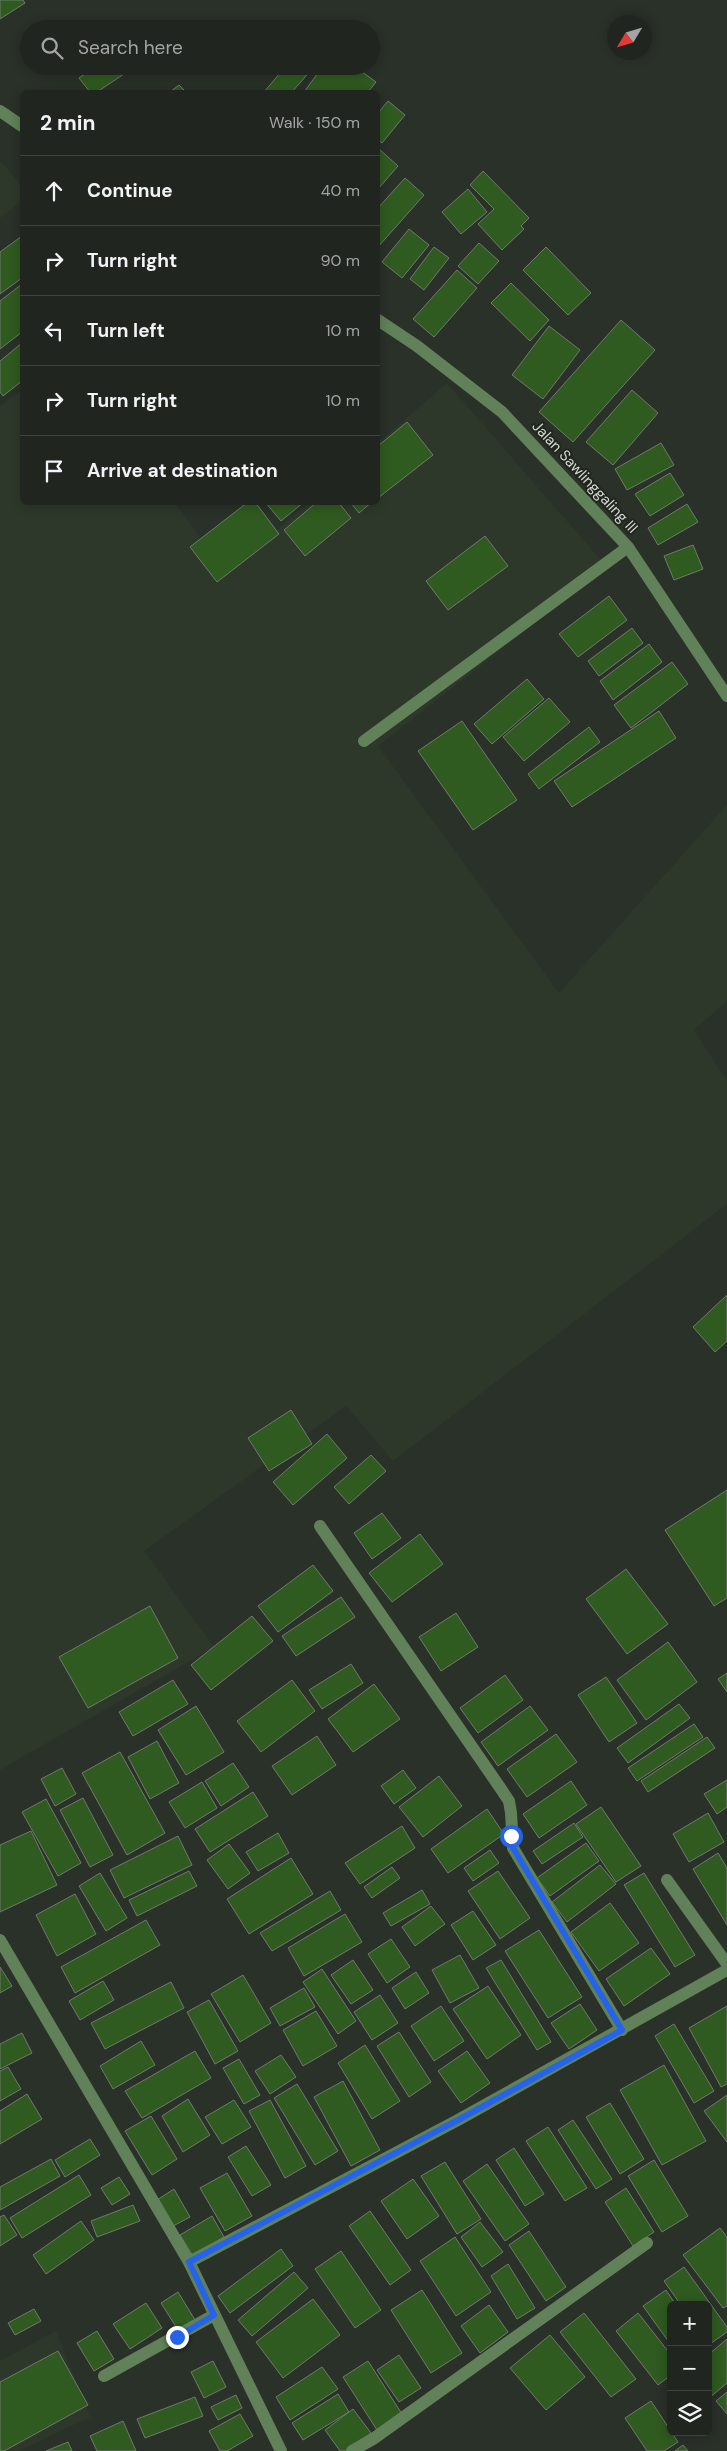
<!DOCTYPE html>
<meta charset="utf-8">
<style>
body{margin:0;font-family:"DM Sans",sans-serif;background:#2d312c;color:#f1f3f6}
.controls{position:absolute;right:15px;bottom:15px;display:grid;overflow:hidden;border-radius:8px;box-shadow:0 2px 12px #0003}
.controls button{width:45px;height:45px;display:grid;place-items:center;padding:0;border:0;border-bottom:1px solid #3d423d;background:#20251f;color:#f1f3f6;font:25px sans-serif}
.compass{position:absolute;left:607px;top:15px;width:45px;height:45px;border-radius:50%;background:#20251f;box-shadow:0 2px 12px #0003;rotate:232deg}
.stop{position:absolute;width:15px;height:15px;margin:-11px;border:4px solid #2563eb;border-radius:50%;background:#fff}
.stop.end{background:#2563eb;border-color:#fff;box-shadow:0 1px 5px #0008}
.list{margin:0;padding:0;list-style:none}
h2{display:flex;justify-content:space-between;align-items:center;height:65px;margin:0;padding:0 20px;font-size:21px}
h2 small{font-size:16px;font-weight:400;color:#a2a5a4}
.list li{display:grid;grid-template-columns:32px 1fr auto;gap:15px;align-items:center;box-sizing:border-box;height:70px;padding:0 20px;border-top:1px solid #3d423d}
.list b{display:block;font-size:19px;white-space:nowrap}
.list em{font-size:16px;font-style:normal;color:#a2a5a4}
.icon{flex:none;width:28px;height:28px;fill:none;stroke:currentColor;stroke-width:2;stroke-linecap:round;stroke-linejoin:round}
.map{position:relative;flex:none;width:727px;height:2451px;overflow:hidden}
.search{position:absolute;background:#20251f;box-shadow:0 2px 12px #0003;left:20px;top:20px;width:360px;height:55px;display:flex;align-items:center;gap:12px;box-sizing:border-box;padding:0 18px;border-radius:28px;color:#a2a5a4;font-size:19px}
.panel{position:absolute;background:#20251f;box-shadow:0 2px 12px #0003;left:20px;top:90px;width:360px;height:415px;border-radius:8px}
.map>svg:first-child{display:block}
.built{fill:#2d382a}
.building{fill:#2f5a20;stroke:#72796f}
.lines{fill:none;stroke-linecap:round;stroke-linejoin:round}
.minor{stroke:#618158;stroke-width:12}
.route{stroke:#2563eb;stroke-width:6}
.labels{text-anchor:middle;dominant-baseline:central;stroke-width:4;stroke-linejoin:round;paint-order:stroke}
.street-label{font-size:15px;fill:#d2d7d1;stroke:#21271f}
</style>
<div class="map">
<svg width="727" height="2451" viewBox="0 0 727 2451">
<rect width="100%" height="100%" fill="#2a3129"/>
<path class="built" d="M0,160L22,186V201L0,218Z
M447,383L607,567L378,746L559,993L727,805V1001L694,1030L727,1081V1204L393,1461L346,1406L144,1551L214,1647L0,1770V406L22,390V502L175,503L226,573L308,503L378,502V443Z
M56,2331L90,2417L19,2451H0V2361Z"/>
<path class="building" d="M0,0H23L25,3L0,19Z
M96,66H136L97,92H90L79,78Z
M286,66H309L312,69L292,92H264Z
M323,66H354L376,82L368,92H304Z
M179,85L186,92H170Z
M388,101L405,115L382,143L378,140V113Z
M379,149L398,166L378,189V151Z
M483,171L529,218L521,226L524,229L502,250L478,224L494,209L470,185Z
M405,178L424,195L378,247V208Z
M468,189L487,212L461,234L442,212Z
M409,229L429,245L402,278L382,262Z
M22,236V278L0,294V252Z
M479,243L499,261L478,284L458,266Z
M434,247L449,258L424,290L410,279Z
M546,247L591,293L568,315L523,270Z
M457,270L477,288L434,337L413,319Z
M511,283L549,320L530,341L491,303Z
M22,284V332L0,349V301Z
M621,320L655,350L573,442L539,412Z
M549,326L580,350L543,399L512,375Z
M22,343V381L3,396L0,392V361Z
M632,390L658,413L613,465L586,442Z
M407,422L433,455L378,498V446Z
M661,443L674,465L627,490L615,469Z
M670,473L684,495L650,516L635,494Z
M248,502H255L279,534L217,582L190,547Z
M265,502H304L281,521Z
M317,502H338L351,518L305,556L284,530Z
M350,502H372L359,513Z
M687,504L698,522L658,545L648,528Z
M485,536L508,566L448,610L426,581Z
M693,545L703,569L674,580L664,556Z
M609,596L627,620L578,657L559,634Z
M632,628L643,643L599,676L588,661Z
M649,644L662,662L613,700L600,681Z
M672,662L688,684L631,728L614,705Z
M527,679L544,699L492,744L474,724Z
M549,698L570,722L524,761L503,737Z
M659,711L676,738L572,807L554,781Z
M462,721L517,800L473,830L418,751Z
M589,727L600,742L539,789L528,774Z
M727,1295V1341L715,1352L693,1327Z
M291,1410L312,1444L269,1471L248,1438Z
M327,1434L347,1458L293,1505L273,1482Z
M371,1455L386,1471L349,1504L334,1487Z
M727,1490V1598L714,1606L665,1530Z
M382,1513L401,1538L372,1559L354,1533Z
M420,1534L443,1564L392,1602L369,1573Z
M313,1565L333,1591L278,1632L258,1606Z
M626,1569L668,1624L627,1654L586,1599Z
M341,1597L355,1617L296,1656L282,1636Z
M150,1606L178,1658L88,1708L59,1657Z
M456,1613L478,1647L441,1671L419,1637Z
M252,1616L273,1641L211,1690L191,1665Z
M668,1642L697,1682L646,1720L617,1680Z
M351,1664L363,1683L322,1709L309,1690Z
M727,1673V1692L718,1679Z
M505,1675L523,1700L478,1733L460,1708Z
M606,1677L637,1723L609,1742L578,1695Z
M173,1680L188,1704L133,1736L119,1712Z
M292,1680L315,1711L261,1752L237,1721Z
M374,1684L400,1719L353,1752L328,1719Z
M679,1704L690,1718L628,1763L617,1748Z
M196,1706L224,1752L186,1775L158,1730Z
M530,1706L548,1730L498,1766L481,1742Z
M694,1724L703,1737L637,1781L628,1768Z
M556,1734L577,1762L527,1797L507,1769Z
M317,1736L336,1765L292,1795L272,1766Z
M707,1737L715,1748L648,1792L641,1781Z
M157,1741L179,1783L150,1799L128,1757Z
M120,1752L165,1833L127,1855L82,1773Z
M233,1763L249,1787L221,1806L205,1781Z
M62,1768L76,1794L55,1806L41,1779Z
M403,1770L416,1788L394,1804L381,1786Z
M439,1776L462,1806L423,1837L399,1807Z
M727,1780V1807L717,1814L704,1794Z
M571,1781L587,1805L539,1838L523,1814Z
M202,1782L217,1808L185,1828L169,1802Z
M253,1792L268,1816L210,1852L195,1829Z
M83,1798L113,1855L90,1867L60,1810Z
M46,1799L81,1863L58,1876L22,1812Z
M601,1807L641,1866L616,1882L576,1824Z
M487,1809L504,1834L448,1873L431,1849Z
M708,1813L724,1842L689,1862L673,1834Z
M574,1823L583,1837L542,1864L533,1851Z
M402,1826L415,1848L360,1884L345,1863Z
M31,1831L57,1885L0,1912V1845Z
M278,1833L289,1853L258,1871L246,1852Z
M178,1836L192,1865L124,1898L110,1870Z
M586,1843L599,1861L550,1896L537,1878Z
M229,1844L250,1873L228,1889L207,1860Z
M490,1850L499,1863L473,1881L464,1868Z
M718,1853L727,1868V1925L693,1869Z
M291,1858L313,1894L249,1934L227,1899Z
M600,1865L616,1884L567,1922L552,1902Z
M392,1867L400,1878L372,1898L364,1887Z
M189,1871L197,1886L137,1916L129,1900Z
M498,1871L530,1918L500,1939L468,1891Z
M100,1873L127,1918L106,1931L79,1886Z
M644,1873L695,1955L675,1967L624,1885Z
M422,1890L430,1904L391,1926L383,1913Z
M330,1891L341,1910L272,1951L260,1933Z
M75,1894L96,1934L57,1956L36,1915Z
M610,1903L639,1943L599,1971L571,1932Z
M431,1906L445,1924L415,1946L402,1927Z
M473,1911L496,1945L473,1960L451,1925Z
M345,1914L362,1942L304,1976L288,1948Z
M146,1920L160,1945L75,1993L61,1967Z
M539,1930L582,1997L548,2018L505,1951Z
M391,1939L410,1967L387,1983L368,1954Z
M651,1948L670,1974L624,2006L606,1979Z
M460,1955L479,1988L450,2003L432,1970Z
M353,1960L373,1990L351,2004L331,1975Z
M501,1960L551,2042L537,2050L486,1968Z
M0,1967L12,1986L0,1993Z
M322,1969L356,2021L338,2034L303,1982Z
M416,1972L429,1993L405,2009L392,1988Z
M243,1975L271,2023L240,2042L211,1994Z
M103,1981L114,2000L80,2020L69,2001Z
M171,1982L184,2008L105,2049L91,2023Z
M488,1986L521,2035L487,2059L453,2009Z
M304,1988L315,2007L280,2026L270,2008Z
M380,1995L398,2023L372,2040L354,2012Z
M209,2000L238,2051L215,2064L187,2012Z
M580,2004L597,2030L569,2049L551,2023Z
M441,2006L464,2041L434,2061L411,2026Z
M727,2006V2084L721,2087L689,2028Z
M316,2011L337,2046L303,2066L283,2030Z
M674,2024L714,2091L694,2103L655,2036Z
M399,2032L431,2082L409,2097L377,2046Z
M22,2033L32,2053L0,2069V2044Z
M141,2041L155,2065L113,2089L100,2066Z
M365,2045L400,2101L372,2119L338,2063Z
M195,2051L211,2078L142,2118L125,2091Z
M467,2051L490,2083L461,2103L438,2071Z
M281,2055L296,2077L270,2094L255,2071Z
M239,2059L260,2095L244,2104L223,2068Z
M664,2065L706,2141L662,2165L620,2090Z
M8,2067L21,2089L0,2101V2071Z
M343,2081L380,2150L351,2166L314,2097Z
M297,2084L338,2151L315,2165L274,2098Z
M27,2094L42,2119L0,2144V2111Z
M727,2095V2142L704,2111Z
M188,2099L210,2135L183,2152L162,2116Z
M234,2100L251,2127L222,2144L205,2117Z
M270,2100L306,2166L285,2178L249,2111Z
M610,2103L644,2159L620,2174L586,2117Z
M151,2116L177,2159L152,2175L125,2131Z
M573,2120L612,2179L596,2189L558,2130Z
M548,2127L587,2188L565,2201L526,2141Z
M90,2139L100,2155L65,2177L55,2160Z
M246,2146L271,2185L252,2196L228,2157Z
M514,2148L544,2194L525,2206L496,2160Z
M51,2159L60,2176L0,2210V2187Z
M654,2160L688,2216L662,2232L628,2176Z
M445,2162L481,2219L457,2234L421,2176Z
M487,2164L529,2224L505,2241L463,2181Z
M227,2173L252,2216L225,2231L200,2188Z
M79,2175L91,2195L22,2238L10,2218Z
M119,2177L130,2194L112,2205L101,2188Z
M413,2179L439,2216L407,2239L381,2201Z
M626,2188L654,2232L633,2246L605,2202Z
M174,2189L190,2217L173,2226L157,2200Z
M133,2205L140,2221L97,2237L91,2221Z
M370,2211L411,2270L390,2285L349,2226Z
M4,2215L17,2235L0,2246V2217Z
M212,2216L224,2237L193,2256L180,2235Z
M81,2221L94,2240L46,2274L33,2255Z
M480,2222L503,2252L482,2267L461,2237Z
M720,2228L727,2237V2306L723,2308L683,2255Z
M529,2231L566,2287L546,2301L509,2245Z
M455,2237L491,2292L456,2316L420,2261Z
M281,2249L293,2266L230,2313L218,2296Z
M341,2251L381,2310L355,2328L315,2269Z
M508,2264L535,2308L517,2319L491,2276Z
M684,2267L727,2327V2332L710,2344L708,2305H681L664,2281Z
M294,2272L308,2288L252,2336L238,2320Z
M422,2290L462,2353L431,2373L391,2310Z
M666,2290L676,2305H671V2345L643,2306Z
M178,2292L195,2320L178,2330L161,2303Z
M313,2299L340,2335L283,2378L256,2342Z
M146,2303L162,2328L130,2349L113,2324Z
M489,2305L508,2332L480,2353L461,2326Z
M34,2309L41,2321L15,2335L8,2323Z
M584,2313L636,2379L611,2397L560,2332Z
M638,2313L671,2355V2375L658,2385L616,2331Z
M97,2331L114,2359L94,2371L77,2343Z
M550,2335L585,2377L546,2410L510,2368Z
M727,2339V2383L708,2399V2355Z
M58,2351L88,2405L4,2451H0V2382Z
M399,2355L421,2388L399,2402L377,2370Z
M213,2361L226,2387L204,2398L191,2372Z
M368,2361L402,2414L377,2430L343,2377Z
M322,2367L338,2389L290,2420L276,2397Z
M727,2392V2414L716,2401Z
M338,2394L349,2412L303,2440L292,2423Z
M236,2395L242,2408L218,2420L211,2407Z
M195,2397L203,2416L145,2438L137,2419Z
M651,2401L678,2442L664,2451H647L625,2418Z
M353,2409L371,2433L346,2451H340L325,2430Z
M240,2414L253,2436L227,2451H220L209,2431Z
M123,2421L136,2451H97L90,2436Z
M68,2442L72,2451H46Z
M683,2445L688,2451H675Z"/>
<g class="lines">
<path class="minor" d="M0,111L22,126
M378,320L417,346L502,412L628,547L727,696
M364,741L628,547
M320,1526L501,1789L509,1801L511,1813L513,1848L622,2030
M667,1880L727,1964
M0,1940L189,2262L458,2120L727,1970
M189,2262L281,2451
M104,2376L214,2315
M352,2451L373,2439L647,2243"/>
</g>
<g class="lines">
<path class="route" d="M177,2337L214,2315L189,2262L458,2120L622,2030L513,1848L511,1836"/>
</g>
<g class="labels">
<g class="street-label">
<text transform="translate(585 477) rotate(47)">Jalan Sawlinggaling III</text>
</g>
</g>
</svg>
<div class="controls">
<button>+</button>
<button>−</button>
<button><svg class="icon" aria-label="layers" viewBox="0 0 24 24"><path d="M12 4l9 5-9 5-9-5zM3 14l9 5 9-5"/></svg></button>
</div>
<svg class="compass" viewBox="-18 -18 36 36"><path d="M0-13l5 13h-10z" fill="#e53935"/><path d="M0 13l5-13h-10z" fill="#a2a5a4"/></svg>
<div class="stop" style="left:511px;top:1836px"></div>
<div class="stop end" style="left:177px;top:2337px"></div>
<div class="search"><svg class="icon" aria-label="search" viewBox="0 0 24 24"><circle cx="10" cy="10" r="6"/><path d="M15 15l6 6"/></svg>Search here</div>
<section class="panel">
<h2>2 min<small>Walk · 150 m</small></h2>
<ul class="list">
<li><svg class="icon" aria-label="ahead" viewBox="0 0 24 24"><path d="M12 20V5M6 11l6-6 6 6"/></svg><div><b>Continue</b></div><em>40 m</em></li>
<li><svg class="icon" aria-label="right" viewBox="0 0 24 24"><path d="M7 20v-9h11M14 6l5 5-5 5"/></svg><div><b>Turn right</b></div><em>90 m</em></li>
<li><svg class="icon" aria-label="left" viewBox="0 0 24 24"><path d="M17 20v-9H6M10 6l-5 5 5 5"/></svg><div><b>Turn left</b></div><em>10 m</em></li>
<li><svg class="icon" aria-label="right" viewBox="0 0 24 24"><path d="M7 20v-9h11M14 6l5 5-5 5"/></svg><div><b>Turn right</b></div><em>10 m</em></li>
<li><svg class="icon" aria-label="arrive" viewBox="0 0 24 24"><path d="M6 21V4h12l-3 4 3 4H6"/></svg><div><b>Arrive at destination</b></div></li>
</ul>
</section>
</div>
